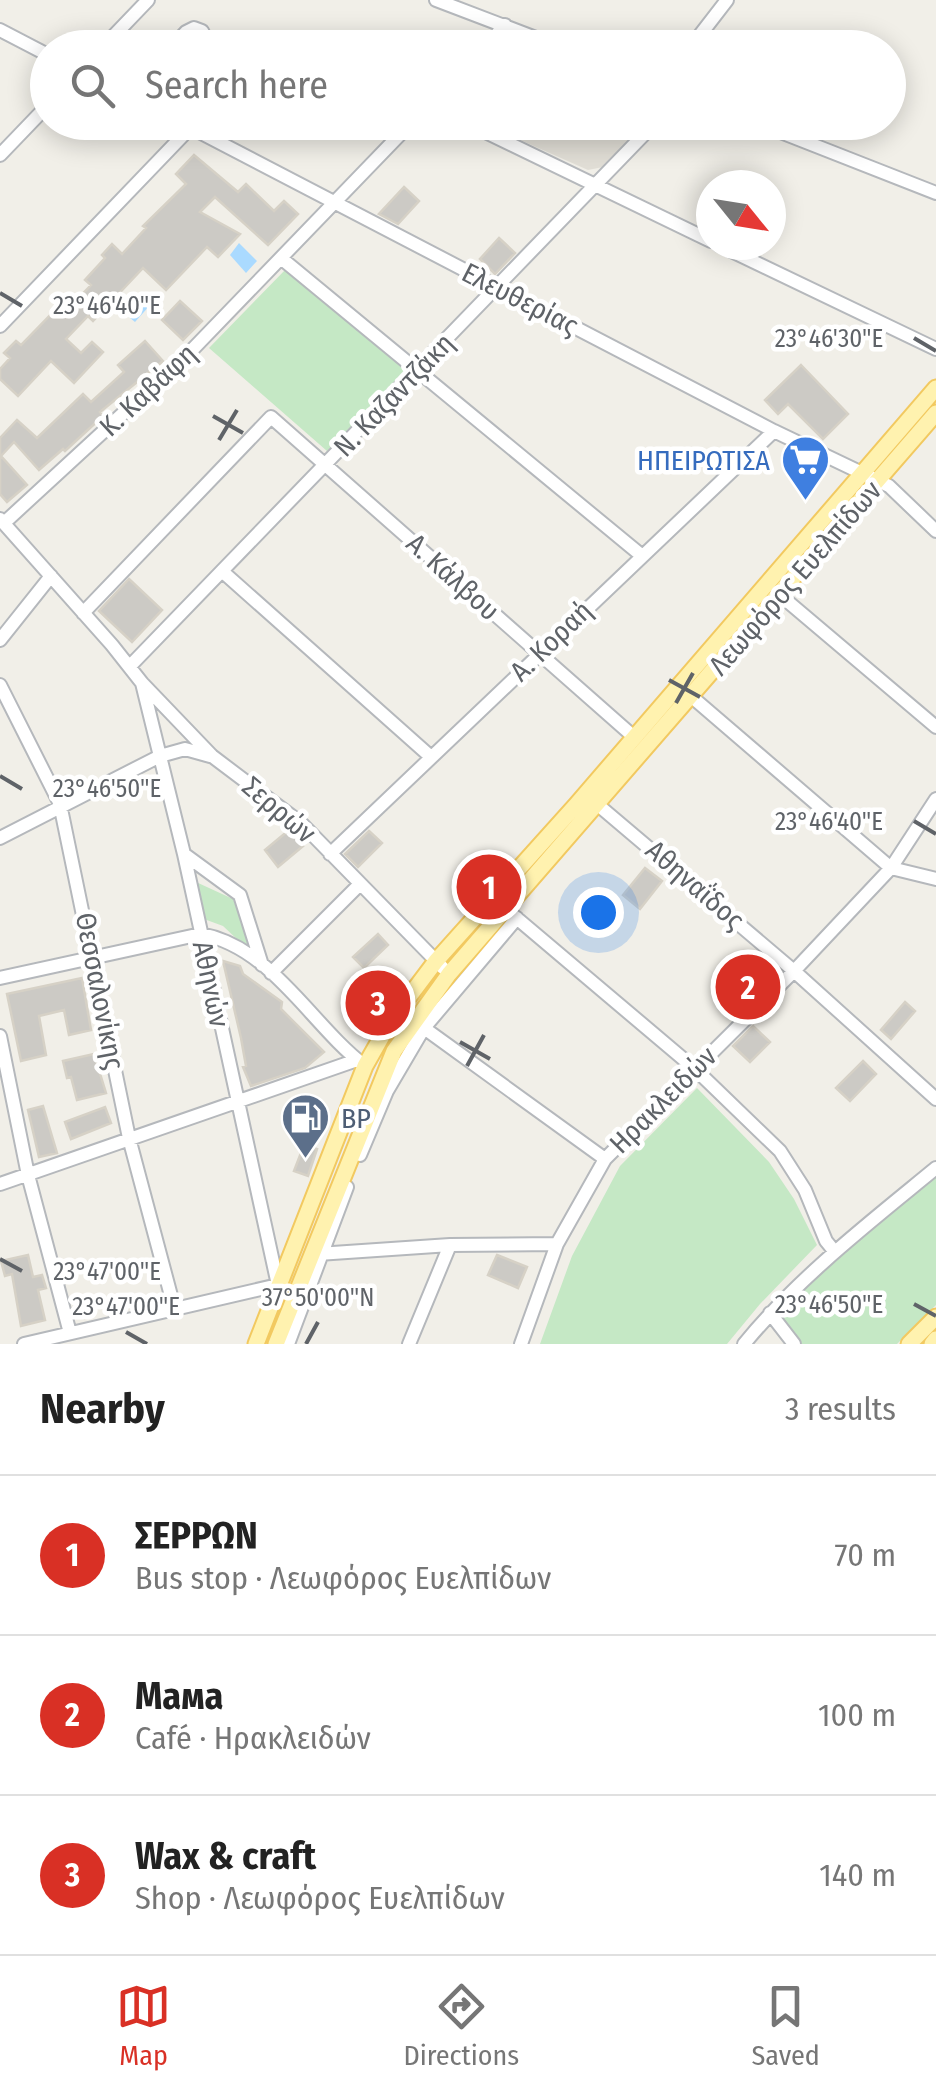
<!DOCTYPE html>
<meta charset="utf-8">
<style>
body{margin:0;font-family:"Fira Sans Condensed",sans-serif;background:#f2f2f2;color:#222}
.compass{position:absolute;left:696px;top:170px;width:90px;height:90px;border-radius:50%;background:#fff;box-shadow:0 5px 25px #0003;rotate:120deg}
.you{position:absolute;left:598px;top:912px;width:35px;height:35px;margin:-25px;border:8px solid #fff;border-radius:50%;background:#1a73e8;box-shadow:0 0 0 15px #1a73e833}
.badge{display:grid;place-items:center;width:65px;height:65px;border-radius:50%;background:#d93025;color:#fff;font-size:32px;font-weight:700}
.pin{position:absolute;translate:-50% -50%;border:5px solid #fff;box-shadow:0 2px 10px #0006}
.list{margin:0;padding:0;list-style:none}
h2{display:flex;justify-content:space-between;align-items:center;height:130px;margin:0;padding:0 40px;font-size:42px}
h2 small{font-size:32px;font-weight:400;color:#767676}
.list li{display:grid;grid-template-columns:65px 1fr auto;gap:30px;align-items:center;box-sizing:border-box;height:160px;padding:0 40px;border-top:2px solid #e0e0e0}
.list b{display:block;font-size:38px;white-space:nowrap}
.list p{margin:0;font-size:32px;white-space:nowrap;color:#767676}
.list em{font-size:32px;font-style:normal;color:#767676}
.icon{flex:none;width:55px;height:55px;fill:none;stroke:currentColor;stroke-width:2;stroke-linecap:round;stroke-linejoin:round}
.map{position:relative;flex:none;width:936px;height:1344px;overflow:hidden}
.search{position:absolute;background:#fff;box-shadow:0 5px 25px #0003;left:30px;right:30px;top:30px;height:110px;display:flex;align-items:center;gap:25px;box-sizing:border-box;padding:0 35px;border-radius:55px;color:#767676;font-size:38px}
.sheet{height:610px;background:#fff}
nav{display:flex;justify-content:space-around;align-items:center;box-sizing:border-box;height:140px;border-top:2px solid #e0e0e0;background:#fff;font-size:28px;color:#767676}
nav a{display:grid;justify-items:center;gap:5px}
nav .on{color:#d93025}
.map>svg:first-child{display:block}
.education{fill:#e1ded6}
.green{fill:#c5e8c5}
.water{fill:#aadaff}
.building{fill:#cccac5;stroke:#d6d1c6;stroke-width:2.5}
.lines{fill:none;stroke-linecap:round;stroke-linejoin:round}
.minor-casing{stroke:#b5b8bc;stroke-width:16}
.major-casing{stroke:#f2c960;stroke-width:19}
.minor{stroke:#fff;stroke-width:12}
.major{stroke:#fff2af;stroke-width:15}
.ticks{fill:none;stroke:#5f6368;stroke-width:4}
.labels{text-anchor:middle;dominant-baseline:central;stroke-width:9;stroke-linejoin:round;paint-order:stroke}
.street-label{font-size:28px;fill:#5f6368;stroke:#fff}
.shop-label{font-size:28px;fill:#366cbe;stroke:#fff;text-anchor:end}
.service-label{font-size:28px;fill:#4e5e75;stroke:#fff;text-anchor:start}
.ticks-label{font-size:25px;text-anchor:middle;fill:#5f6368;stroke:#fff;stroke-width:9;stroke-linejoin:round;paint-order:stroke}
</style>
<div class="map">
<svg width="936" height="1344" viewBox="0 0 936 1344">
<rect width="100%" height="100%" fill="#f1efe8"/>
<path class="education" d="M482,123H649L608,166L588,170Z"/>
<path class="green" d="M286,269L406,370L327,451L209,348Z
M196,882L233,899L258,959L223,926L204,919Z
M697,1088L769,1162L794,1199L817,1245L760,1304L727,1344H540L572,1256L620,1166Z
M936,1172V1305L897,1344H802L778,1313L839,1252Z"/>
<path class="water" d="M239,243L257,261L246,273L230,255Z
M140,292L152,303L135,322L123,312Z"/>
<path class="building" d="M194,155L238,192L246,184L274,211L284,201L298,214L268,245L215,197L200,212L240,234L218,257L207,247L166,290L143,268L93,321L88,316L66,339L81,353L92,342L103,352L74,383L51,361L18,396L0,379V369L10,358L4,353L16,341L21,345L58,307L64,313L91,285L85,280L105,258L102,255L112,244L122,254L146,228L143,226L186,184L176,174Z
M404,187L419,201L398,224L379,214Z
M499,238L515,253L495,274L480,259Z
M180,301L202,321L183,340L162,320Z
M145,341L163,361L100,412L103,416L65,451L63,449L39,470L14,442L1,456L27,485L7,502L0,494V438L17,420L37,438L83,394L91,402L124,372L118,365Z
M801,365L848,414L823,439L788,404L778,414L765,400Z
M129,579L162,610L132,642L99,611Z
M289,830L303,846L278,867L265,850Z
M369,831L382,843L358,867L345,854Z
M645,868L662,881L640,909L623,895Z
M378,934L388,945L364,968L353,957Z
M223,961L240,966L243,974L282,1002L281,1009L324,1052L305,1068L251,1086L243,1067L246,1066L241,1038Z
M82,978L91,1030L69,1035L64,1010L39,1016L46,1055L21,1061L7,994Z
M905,1002L915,1011L891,1039L881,1030Z
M753,1026L770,1042L750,1062L733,1046Z
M94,1054L106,1093L77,1100L71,1077L67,1078L63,1061Z
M863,1061L876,1074L850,1101L836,1088Z
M43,1106L57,1153L39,1157L28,1110Z
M105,1107L111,1123L71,1139L65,1122Z
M304,1145L317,1149L308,1176L294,1171Z
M28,1255L33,1277L42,1275L46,1288L38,1290L45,1320L21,1326L12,1274L5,1276L1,1261Z
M497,1255L527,1267L518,1288L488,1275Z"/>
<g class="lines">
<defs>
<path id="minor" d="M436,0L562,48
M0,30L48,55
M102,48L148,0
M171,48L186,32L194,28L202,31L205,37L202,42L189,47L177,42
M484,48L505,25
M690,48L727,0
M180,122L774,431L889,486L936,531
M465,122L711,241
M755,122L936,193
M0,155L48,105
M719,245L936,349
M281,258L641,555
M0,326L190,128
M0,519L112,645L142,683L212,756L302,824L443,968
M4,523L192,350L412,122
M223,572L431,757
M780,595L936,727
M83,613L271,417L634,737
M0,640L51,576
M130,666L656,122
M0,685L60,804L129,1138L174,1307
M692,697L891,868L936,879
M591,799L794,971L936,1099
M0,838L160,756L185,749L210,756
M184,854L240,895L262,965
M330,854L774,431
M513,915L694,1068L780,1151L805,1190L826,1241L835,1252
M271,973L359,885
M0,978L201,934C272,947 311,1025 365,1066
M424,1028L605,1159
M0,1036L28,1175L70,1333
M360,1155L387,1091L424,1028L517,918
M0,1184L357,1060
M318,1254L450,1245L557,1244
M770,1313L794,1344
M24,1344L278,1285L184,854L142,683
M288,1344L347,1187
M409,1344L450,1245
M521,1344L557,1244L605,1159L794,971L891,868L936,799
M744,1344C799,1277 869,1223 936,1168"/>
<path id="major" d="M256,1344L365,1066L390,1022L436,961L576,805L936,388
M276,1344L394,1051L449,974L936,413
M909,1344L936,1317
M932,1344L936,1339"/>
</defs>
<use href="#minor" class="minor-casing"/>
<use href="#major" class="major-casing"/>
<use href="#minor" class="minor"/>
<use href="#major" class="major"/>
</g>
<path class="ticks" d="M0,293L22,306M914,338L936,351M213,416L243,433M219,440L237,410M669,680L700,697M676,703L693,673M0,776L22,789M914,821L936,834M460,1042L490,1059M467,1066L484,1035M0,1259L22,1271M914,1304L936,1316M126,1332L147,1344M306,1344L318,1322"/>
<defs>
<symbol id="supermarket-pin" viewBox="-11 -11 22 30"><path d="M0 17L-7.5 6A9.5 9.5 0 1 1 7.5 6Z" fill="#3f7fe0" stroke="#fff"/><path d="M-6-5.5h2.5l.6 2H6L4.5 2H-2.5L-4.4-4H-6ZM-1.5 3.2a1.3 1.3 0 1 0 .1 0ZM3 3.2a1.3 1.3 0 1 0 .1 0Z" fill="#fff"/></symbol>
<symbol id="fuel-pin" viewBox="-11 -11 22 30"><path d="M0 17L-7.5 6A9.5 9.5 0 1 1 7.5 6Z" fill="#5c6f8a" stroke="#fff"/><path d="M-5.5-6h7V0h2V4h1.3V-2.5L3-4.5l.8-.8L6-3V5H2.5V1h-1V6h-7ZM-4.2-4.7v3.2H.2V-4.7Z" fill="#fff"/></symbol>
</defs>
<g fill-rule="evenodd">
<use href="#supermarket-pin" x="778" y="432" width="55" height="75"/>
<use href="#fuel-pin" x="278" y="1090" width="55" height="75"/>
</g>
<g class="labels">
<g class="street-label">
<text transform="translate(520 299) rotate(27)">Ελευθερίας</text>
<text transform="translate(148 390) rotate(-43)">Κ. Καβάφη</text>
<text transform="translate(394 395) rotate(-46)">Ν. Καζαντζάκη</text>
<text transform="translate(453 577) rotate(42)">A. Κάλβου</text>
<text transform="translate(795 578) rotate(-49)">Λεωφόρος Ευελπίδων</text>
<text transform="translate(551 641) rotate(-44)">Α. Κοραή</text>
<text transform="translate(279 810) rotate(40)">Σερρών</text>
<text transform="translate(695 885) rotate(41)">Αθηναΐδος</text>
<text transform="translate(211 984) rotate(78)">Αθηνών</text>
<text transform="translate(100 991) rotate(79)">Θεσσαλονίκης</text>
<text transform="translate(663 1100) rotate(-45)">Ηρακλειδών</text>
</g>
<g class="shop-label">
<text x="770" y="460">ΗΠΕΙΡΩΤΙΣΑ</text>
</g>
<g class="service-label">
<text x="341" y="1118">BP</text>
</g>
</g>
<g class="ticks-label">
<text x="107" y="314">23°46'40"E</text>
<text x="829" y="347">23°46'30"E</text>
<text x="107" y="797">23°46'50"E</text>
<text x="829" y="830">23°46'40"E</text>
<text x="107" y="1280">23°47'00"E</text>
<text x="318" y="1306">37°50'00"N</text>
<text x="829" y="1313">23°46'50"E</text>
<text x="126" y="1315">23°47'00"E</text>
</g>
</svg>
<svg class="compass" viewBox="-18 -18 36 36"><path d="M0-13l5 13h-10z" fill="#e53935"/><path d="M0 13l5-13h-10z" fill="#767676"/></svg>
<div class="you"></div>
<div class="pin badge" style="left:489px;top:887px">1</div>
<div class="pin badge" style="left:748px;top:987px">2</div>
<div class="pin badge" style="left:378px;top:1003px">3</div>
<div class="search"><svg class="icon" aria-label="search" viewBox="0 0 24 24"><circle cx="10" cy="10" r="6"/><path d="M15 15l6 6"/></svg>Search here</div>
</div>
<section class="sheet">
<h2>Nearby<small>3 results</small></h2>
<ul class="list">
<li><span class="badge">1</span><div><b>ΣΕΡΡΩΝ</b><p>Bus stop · Λεωφόρος Ευελπίδων</p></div><em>70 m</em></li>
<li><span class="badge">2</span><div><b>Мама</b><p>Café · Ηρακλειδών</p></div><em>100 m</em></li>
<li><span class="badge">3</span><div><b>Wax &amp; craft</b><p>Shop · Λεωφόρος Ευελπίδων</p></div><em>140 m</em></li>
</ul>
</section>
<nav>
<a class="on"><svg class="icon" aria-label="map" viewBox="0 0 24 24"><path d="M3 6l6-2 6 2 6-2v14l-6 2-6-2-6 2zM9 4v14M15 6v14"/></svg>Map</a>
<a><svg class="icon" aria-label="directions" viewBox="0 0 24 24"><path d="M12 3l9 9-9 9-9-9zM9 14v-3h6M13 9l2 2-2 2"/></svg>Directions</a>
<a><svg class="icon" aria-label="saved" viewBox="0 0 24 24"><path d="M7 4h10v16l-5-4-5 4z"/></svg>Saved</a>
</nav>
